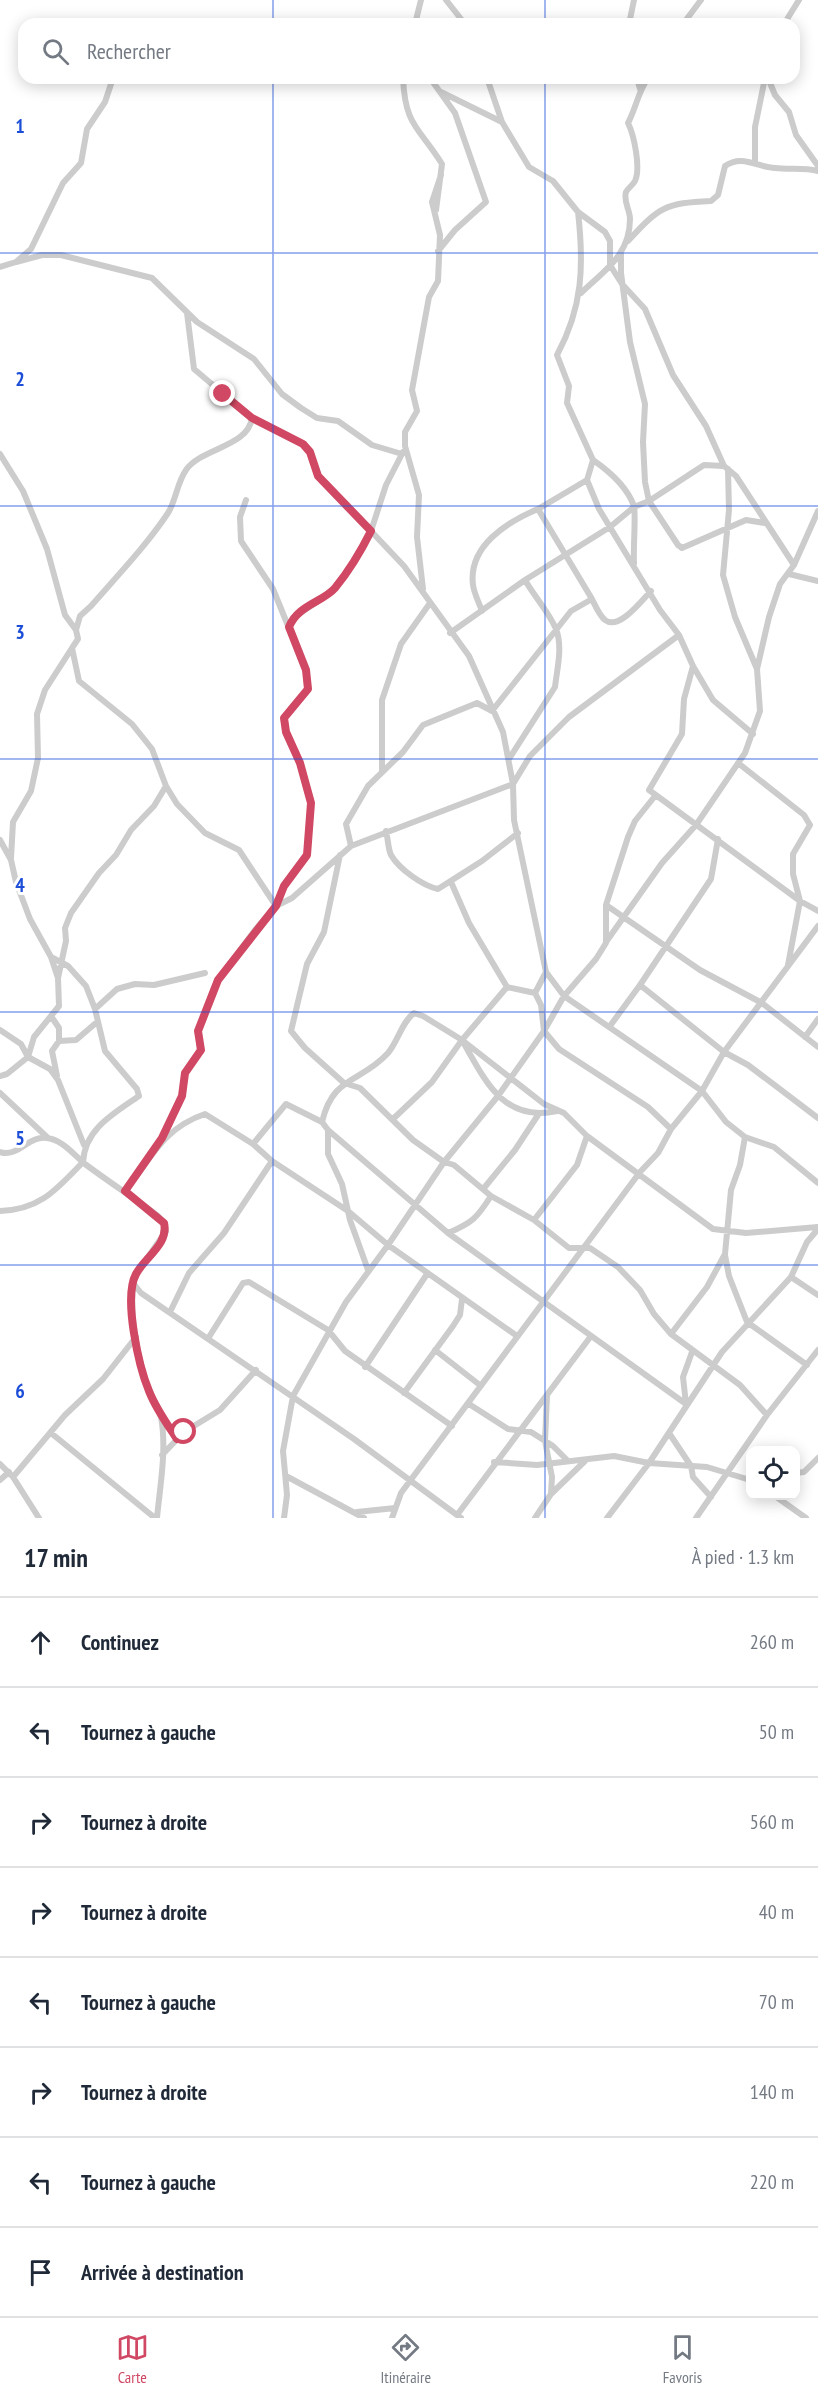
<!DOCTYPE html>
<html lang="fr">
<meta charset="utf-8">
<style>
body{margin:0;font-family:"PT Sans Narrow",sans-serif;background:#f2f2f3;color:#1f2937}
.controls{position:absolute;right:18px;bottom:18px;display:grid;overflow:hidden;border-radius:12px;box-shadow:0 3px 15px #0003}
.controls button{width:54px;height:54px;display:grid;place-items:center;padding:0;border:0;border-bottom:2px solid #e0e1e3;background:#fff;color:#1f2937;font:30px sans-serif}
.stop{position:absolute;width:18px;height:18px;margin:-14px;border:4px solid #d04863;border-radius:50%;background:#fff}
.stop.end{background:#d04863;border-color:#fff;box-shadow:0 2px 6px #0008}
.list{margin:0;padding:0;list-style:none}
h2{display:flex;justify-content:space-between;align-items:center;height:78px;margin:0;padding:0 24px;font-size:26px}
h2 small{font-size:20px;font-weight:400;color:#747a83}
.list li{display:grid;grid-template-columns:39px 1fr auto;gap:18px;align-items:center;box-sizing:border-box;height:90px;padding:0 24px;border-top:2px solid #e0e1e3}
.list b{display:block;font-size:22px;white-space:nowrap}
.list em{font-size:20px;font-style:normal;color:#747a83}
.icon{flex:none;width:33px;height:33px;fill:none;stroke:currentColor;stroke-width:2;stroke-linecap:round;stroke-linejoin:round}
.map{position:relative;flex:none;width:818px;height:1518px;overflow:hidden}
.search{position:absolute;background:#fff;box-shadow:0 3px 15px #0003;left:18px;right:18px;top:18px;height:66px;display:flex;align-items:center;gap:15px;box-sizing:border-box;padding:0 21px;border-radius:18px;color:#747a83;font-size:22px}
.sheet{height:798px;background:#fff}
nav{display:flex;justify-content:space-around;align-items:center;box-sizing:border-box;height:84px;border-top:2px solid #e0e1e3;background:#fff;font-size:16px;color:#747a83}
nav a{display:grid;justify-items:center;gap:3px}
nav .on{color:#d04863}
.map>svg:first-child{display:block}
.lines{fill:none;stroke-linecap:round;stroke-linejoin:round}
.minor{stroke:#ccc;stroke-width:6}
.route{stroke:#d04863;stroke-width:8}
.grid{fill:none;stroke:#1d4ed8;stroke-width:1.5;stroke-opacity:0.55}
.grid-label{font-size:20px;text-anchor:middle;font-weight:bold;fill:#1d4ed8;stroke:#fff;stroke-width:6;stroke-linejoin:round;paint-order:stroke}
</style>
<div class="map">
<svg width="818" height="1518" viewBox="0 0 818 1518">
<rect width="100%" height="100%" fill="#fff"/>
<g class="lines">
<path class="minor" d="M446,0L465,24
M415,24L421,0
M629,24L634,0
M683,24L701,0
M784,24L799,0
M403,78C405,126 419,127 442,164L436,210
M430,78L455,113L486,202L455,230L438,251
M487,78L502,122L529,167L553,181L578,212L605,232L610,241V265L622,284L645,309L673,375L706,426L724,466
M637,78L640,89
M768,78L775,95L789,112L796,135L818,166
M441,92L502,122
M755,162V127L765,78
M578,212C584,265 583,307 557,355L569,386L567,403L593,460L587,480L599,509L660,610L679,635L693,666L713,700L753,734
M628,241C659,207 665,203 711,201L718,195L725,166C742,154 757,167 775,168C790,170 803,167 818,171
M621,254V273L630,342L645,404L643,442L645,482L649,501L678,545L682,548L746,520L765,523
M16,262L42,255H61L152,278L197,322L254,359L282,394L301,408L317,418L338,421L372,445L402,454
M0,267L16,262L31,249L63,183L81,163L87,129L105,102L113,78
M581,293C605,270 630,255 630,219C630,210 623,201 626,192C628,188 633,185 635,181C641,168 634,135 628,123C636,108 638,92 648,78
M187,313L194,369L252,418L303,444L310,452L318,475L404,566L469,656L503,732L513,784L514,820L546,972L564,996L702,1091L726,1122L745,1137L774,1147L818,1183
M0,454L23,491L47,549L65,615L76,630L78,639L72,648L79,681L132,724L152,749L166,786L177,804L205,833L239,850L276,906
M593,460C609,471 627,487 634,506C636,515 633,550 634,563
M728,469L729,510L723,575L735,617L757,669
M246,500L240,517L241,541L273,589L306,670L308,689L284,718L286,732L300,763L311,803L307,854L284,887L276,905
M789,574L818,581
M423,589L417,537L419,495L405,446V432L417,411L412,390L429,297L438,281L440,235L432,202L441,175
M592,599C595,605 599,615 605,620C619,631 642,600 651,591
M482,611C479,603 474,593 473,585C468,546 507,522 538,509
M289,627L293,618L334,590L357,557L371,531L386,485L403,452
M76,630L80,616L91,606C117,576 146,546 168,513C176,500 177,483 186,470C201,448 248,447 252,418
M450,633L525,580L610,527L634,507L649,501L704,465L724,466L736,476L794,565
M693,666L684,699L682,734L649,790L800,901L818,911
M509,759L555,687C557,669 563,647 556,629C549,612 534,596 525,580
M738,763L804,815L810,825L793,854V874L800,901L788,965
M382,771V700L401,644L430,603
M386,831C388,838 388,849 391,855C399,869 423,886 438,889L482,861L518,833
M0,840L11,860L16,882L30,919L51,957L68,966L86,986L95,1009L105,1051L137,1089L139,1096C113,1114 85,1129 83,1162C57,1189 40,1210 0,1211
M351,846L513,784L530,756L569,717L679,635
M340,855L324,932L307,964L291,1031L305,1048L344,1083L360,1088L413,1140L444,1162L454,1165L491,1196L534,1220L569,1248H590L618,1267L640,1290L654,1314L671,1334L740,1385L767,1415
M11,858L13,822L31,791L38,758L37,714L45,690L72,648
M451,882L469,923L507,987L535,993
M606,905L700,970L762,1003L818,1047
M818,926L724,1052L748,1065L818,1118
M606,942L662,863L696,825L745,753L760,711L757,669L769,617L780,584L794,565L818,511
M546,972L535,993L541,1005L544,1031L559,1049L648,1107L671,1129
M58,978L66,941L65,928L71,913L99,873L116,855L131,830L154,806L166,786
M507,987L462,1040C485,1080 503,1123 557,1111
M95,1009L117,989L135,984L154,985L205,973
M51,1016L59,1028V1041
M610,1026L640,985
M0,1030L21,1044L28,1057L50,1069L58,1080L84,1145
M805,1037L818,1019
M0,1076L7,1074L28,1057L34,1037L59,1006L58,978L51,957
M57,1076L52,1051L59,1041L76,1040L97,1022
M0,1093L48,1138
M393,1119L432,1082L462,1040
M328,1130V1154L342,1184L350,1220L368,1270
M162,1138L182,1096L185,1073L200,1050L198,1031L218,980L255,930L276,906L292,898L351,846L346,824L368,786L403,752L423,725L477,703L492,711L571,611L592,599L538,509L587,480
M253,1144L286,1104L322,1122
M0,1152C18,1158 29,1135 47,1138C63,1140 74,1155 85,1164C109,1182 134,1198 158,1216L164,1223L166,1231L137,1273L133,1283L141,1293L354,1439L461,1518
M272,1161L348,1211L388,1245L517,1336
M484,1188L515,1150L538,1115
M125,1191C151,1159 163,1128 205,1114L253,1144L272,1161L224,1233L189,1273L170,1312
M534,1220L577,1165L587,1136
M448,1233C472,1223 477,1218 491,1196
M725,1255L729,1276L747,1322L807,1365
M791,1277L818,1295
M133,1284C130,1318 137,1355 148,1388C151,1398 159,1407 161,1417C167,1449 160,1486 157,1518
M671,1334L707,1287L725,1254L731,1190L740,1165L745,1137
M209,1337L243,1283L249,1282L328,1330L345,1351L452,1426
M435,1350L481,1386
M365,1367L427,1274
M404,1393L453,1326L460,1315L462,1299
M547,1395L545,1441L552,1477L551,1494
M469,1404L508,1429L531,1432L553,1446L567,1460
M686,1404L448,1233L328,1130L322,1122C333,1075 361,1083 388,1053C398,1041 402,1022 414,1013L423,1016L462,1040L544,1104L564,1113L587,1136L713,1229L746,1233L818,1227
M686,1404L683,1377L692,1352
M161,1416L177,1439
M51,1433L155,1518
M669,1433L691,1466L693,1477L711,1497
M162,1455L184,1432L220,1410L256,1370
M494,1462L537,1465L614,1456L649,1463L707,1467L750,1480
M0,1464L13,1477L39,1518
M796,1473L804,1472L818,1458
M286,1476L364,1518
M13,1477L65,1415L103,1379L136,1337
M0,1480L9,1472
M775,1496L806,1518
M357,1512L395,1508
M457,1515L591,1336
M284,1518L287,1495L283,1451L293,1396L346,1302L388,1245L444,1162L498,1096L544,1031L564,996L596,959L606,943V905L628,837L635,821L655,796
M392,1518L401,1493L640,1172L658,1153L671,1129L702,1091L724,1052L640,985L711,879L718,839
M535,1518L551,1494L585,1461
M607,1518L649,1463L722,1352L791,1277L807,1242L818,1229
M696,1518L767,1415L818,1350"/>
</g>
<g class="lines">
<path class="route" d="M184,1432L177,1439C167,1424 156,1409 149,1391C139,1367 123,1298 136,1274C145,1257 169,1244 164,1223L125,1191L162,1138L182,1096L185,1073L201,1050L198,1031L218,980L276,906L284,886L307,855L311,803L300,763L286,732L284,718L308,689L306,670L289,627C298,605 323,602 335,588C349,571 361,551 371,531L318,476L310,452L303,444L252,418L223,394"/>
</g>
<path class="grid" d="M273,0V24M545,0V24M273,78V1518M545,78V1518M0,253H818M0,506H818M0,759H818M0,1012H818M0,1265H818"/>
<g class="grid-label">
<text x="20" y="133">1</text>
<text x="20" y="386">2</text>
<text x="20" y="639">3</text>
<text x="20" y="892">4</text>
<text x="20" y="1145">5</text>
<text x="20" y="1398">6</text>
</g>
</svg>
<div class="controls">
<button><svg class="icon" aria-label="locate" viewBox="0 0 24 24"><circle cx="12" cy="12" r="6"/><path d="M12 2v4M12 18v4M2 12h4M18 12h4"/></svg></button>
</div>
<div class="stop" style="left:184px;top:1432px"></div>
<div class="stop end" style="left:223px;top:394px"></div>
<div class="search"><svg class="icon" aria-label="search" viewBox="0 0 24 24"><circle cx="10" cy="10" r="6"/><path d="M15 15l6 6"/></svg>Rechercher</div>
</div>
<section class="sheet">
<h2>17 min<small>À pied · 1.3 km</small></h2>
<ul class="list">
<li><svg class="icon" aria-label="ahead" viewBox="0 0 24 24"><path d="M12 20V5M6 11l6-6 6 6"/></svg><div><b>Continuez</b></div><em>260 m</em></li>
<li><svg class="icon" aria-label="left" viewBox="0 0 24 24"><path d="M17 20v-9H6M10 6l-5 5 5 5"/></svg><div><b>Tournez à gauche</b></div><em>50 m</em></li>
<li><svg class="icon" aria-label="right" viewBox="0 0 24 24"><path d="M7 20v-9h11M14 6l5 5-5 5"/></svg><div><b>Tournez à droite</b></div><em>560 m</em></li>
<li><svg class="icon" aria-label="right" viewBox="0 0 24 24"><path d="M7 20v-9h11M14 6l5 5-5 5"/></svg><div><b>Tournez à droite</b></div><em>40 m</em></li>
<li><svg class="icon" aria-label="left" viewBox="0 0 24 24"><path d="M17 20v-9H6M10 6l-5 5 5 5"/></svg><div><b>Tournez à gauche</b></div><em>70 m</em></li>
<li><svg class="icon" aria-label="right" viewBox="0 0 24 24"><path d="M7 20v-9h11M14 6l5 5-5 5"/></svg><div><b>Tournez à droite</b></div><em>140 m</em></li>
<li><svg class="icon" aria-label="left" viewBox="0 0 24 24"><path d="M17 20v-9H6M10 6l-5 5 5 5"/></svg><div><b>Tournez à gauche</b></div><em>220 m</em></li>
<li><svg class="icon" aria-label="arrive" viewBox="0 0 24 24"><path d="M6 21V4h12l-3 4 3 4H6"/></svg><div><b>Arrivée à destination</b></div></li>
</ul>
</section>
<nav>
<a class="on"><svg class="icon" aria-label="map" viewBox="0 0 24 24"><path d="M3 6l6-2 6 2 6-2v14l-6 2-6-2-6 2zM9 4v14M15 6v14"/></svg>Carte</a>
<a><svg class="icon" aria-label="directions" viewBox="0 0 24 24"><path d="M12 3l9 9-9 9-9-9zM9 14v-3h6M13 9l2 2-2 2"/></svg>Itinéraire</a>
<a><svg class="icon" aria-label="saved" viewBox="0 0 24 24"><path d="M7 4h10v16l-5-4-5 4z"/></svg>Favoris</a>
</nav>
